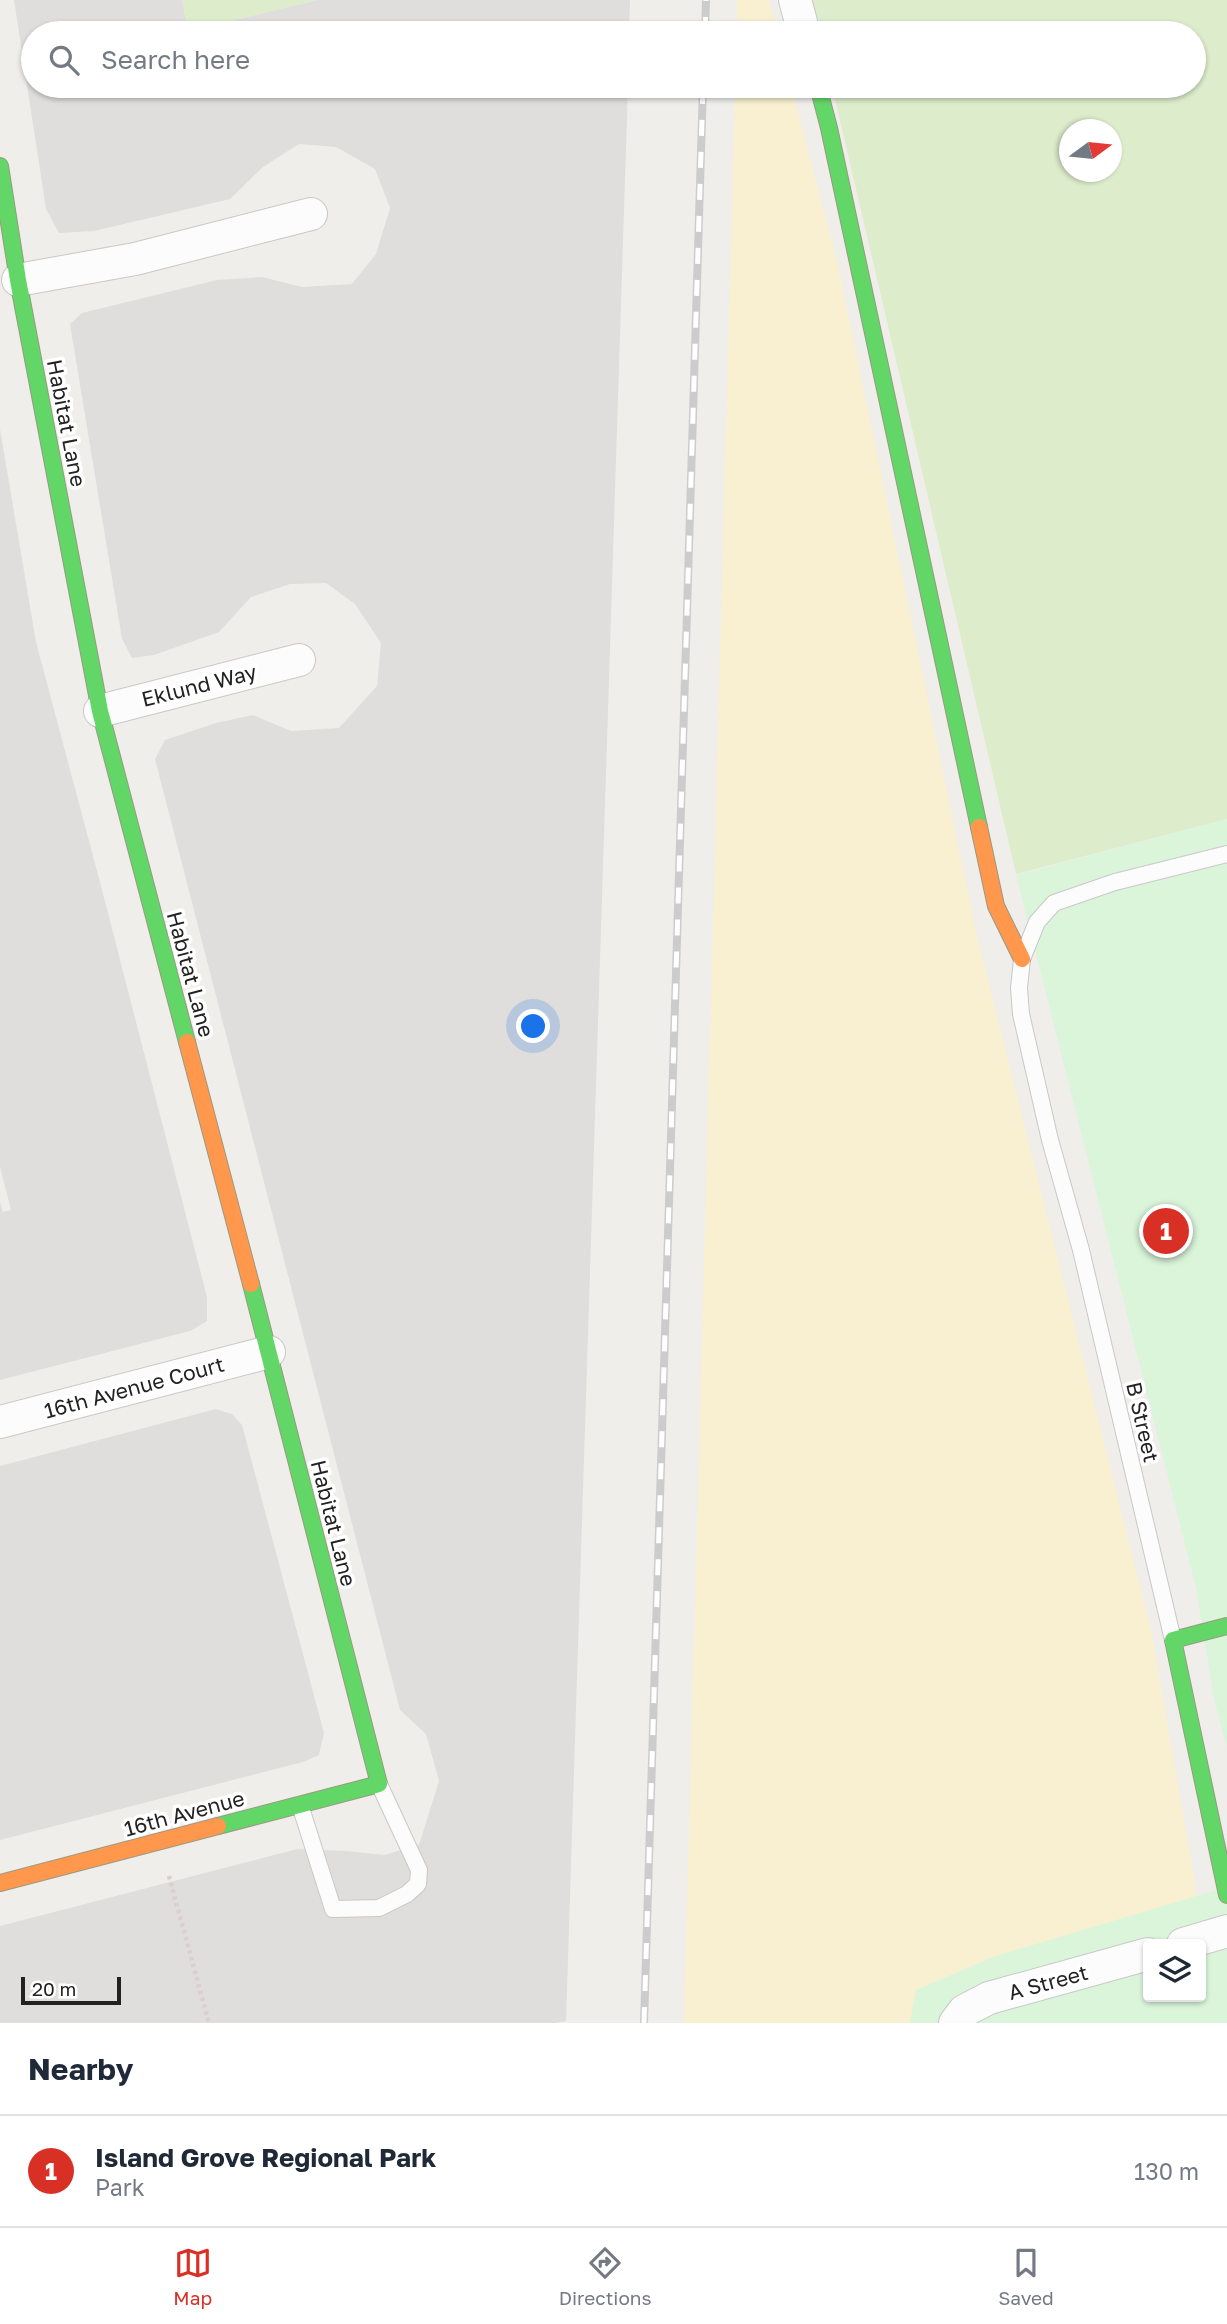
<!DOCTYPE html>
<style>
body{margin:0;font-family:"Golos Text",sans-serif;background:#f2f2f3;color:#1f2937}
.controls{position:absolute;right:21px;bottom:21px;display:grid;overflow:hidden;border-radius:7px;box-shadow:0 2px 5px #0004}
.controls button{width:63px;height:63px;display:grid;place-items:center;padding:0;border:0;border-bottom:2px solid #e0e1e3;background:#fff;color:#1f2937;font:35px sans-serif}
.compass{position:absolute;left:1059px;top:119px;width:63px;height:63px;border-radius:50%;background:#fff;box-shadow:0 2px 5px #0004;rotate:75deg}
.scale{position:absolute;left:21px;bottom:18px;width:100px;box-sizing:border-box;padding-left:7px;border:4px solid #222;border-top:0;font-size:19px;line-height:24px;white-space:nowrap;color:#222;-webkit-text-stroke:5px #fff;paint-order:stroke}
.you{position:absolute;left:534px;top:1027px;width:24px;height:24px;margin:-18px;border:5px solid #fff;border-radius:50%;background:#1a73e8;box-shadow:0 0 0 10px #1a73e833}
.badge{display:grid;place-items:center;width:46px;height:46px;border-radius:50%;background:#d93025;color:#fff;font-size:23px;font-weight:700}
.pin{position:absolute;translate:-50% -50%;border:4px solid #fff;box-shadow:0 2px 7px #0006}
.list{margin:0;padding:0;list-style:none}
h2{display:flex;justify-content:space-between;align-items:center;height:91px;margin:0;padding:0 28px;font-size:30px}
h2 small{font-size:23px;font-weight:400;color:#747a83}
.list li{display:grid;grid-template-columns:46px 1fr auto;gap:21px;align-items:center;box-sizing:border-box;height:112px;padding:0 28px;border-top:2px solid #e0e1e3}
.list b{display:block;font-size:26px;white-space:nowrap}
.list p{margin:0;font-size:23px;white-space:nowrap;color:#747a83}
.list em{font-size:23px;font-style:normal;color:#747a83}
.icon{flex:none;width:38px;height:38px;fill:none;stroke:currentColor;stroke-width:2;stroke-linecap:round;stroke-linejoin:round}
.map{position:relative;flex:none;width:1227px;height:2023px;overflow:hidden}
.search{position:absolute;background:#fff;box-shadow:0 2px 5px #0004;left:21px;right:21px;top:21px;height:77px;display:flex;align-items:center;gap:18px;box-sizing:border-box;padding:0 24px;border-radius:38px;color:#747a83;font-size:26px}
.sheet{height:203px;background:#fff}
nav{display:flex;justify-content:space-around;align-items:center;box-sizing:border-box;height:98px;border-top:2px solid #e0e1e3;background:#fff;font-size:19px;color:#747a83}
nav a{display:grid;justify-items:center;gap:4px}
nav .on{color:#d93025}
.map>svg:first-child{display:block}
.residential{fill:#dfdedc}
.grass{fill:#ddeccb;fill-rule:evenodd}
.sand{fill:#f8f0d0}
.park{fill:#daf5da;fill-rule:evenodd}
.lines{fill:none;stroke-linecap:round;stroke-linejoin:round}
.lane-casing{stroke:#c9c8c7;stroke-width:18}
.street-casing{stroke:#c9c8c7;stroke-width:34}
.fast-casing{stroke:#999a82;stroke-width:18}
.slow-casing{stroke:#999a82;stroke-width:18}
.path{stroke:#dccecd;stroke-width:4.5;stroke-dasharray:3.5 3.5;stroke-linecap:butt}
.lane{stroke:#fdfcfc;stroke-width:16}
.street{stroke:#fdfcfc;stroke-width:32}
.fast{stroke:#63d668;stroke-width:16}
.slow{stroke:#ff974d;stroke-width:16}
.rail-casing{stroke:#ccc;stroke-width:8}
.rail{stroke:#fff;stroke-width:5;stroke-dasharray:16;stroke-linecap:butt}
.labels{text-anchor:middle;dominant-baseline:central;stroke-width:7;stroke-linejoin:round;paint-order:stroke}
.street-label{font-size:21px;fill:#222;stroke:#fff}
</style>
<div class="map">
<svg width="1227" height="2023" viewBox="0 0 1227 2023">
<rect width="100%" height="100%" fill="#f0eeeb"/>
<path class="residential" d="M14,0H182L188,31L317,0H630L629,33H33V86H628L566,2021L555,2023H0V1926L297,1849L347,1851L384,1855L419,1845L439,1781L426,1734L400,1710L155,759L165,740L216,723L253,715L291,731L339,728L377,686L381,643L355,604L326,583L290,584L251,597L219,632L154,655L132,658L122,639L70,324L82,313L217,280L262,277L302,287L352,284L376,254L390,208L375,169L336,147L299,144L263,167L230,199L94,231L59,233L46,209Z
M0,429L36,642L101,886L207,1297V1321L190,1331L0,1380V1202L3,1212L11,1210L0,1167Z
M216,1409L232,1414L242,1425L324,1733L319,1755L303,1762L0,1840V1466Z"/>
<path class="grass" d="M182,0H317L188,31Z
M812,0H1227V819L1016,874L832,86H1194V33H820ZM1070,130H1112V172H1070Z"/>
<path class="sand" d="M737,0H769L778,33H737Z
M735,86H791L836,256L977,936L1152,1634L1197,1896L993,1957L917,1990L910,2023H684Z"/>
<path class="park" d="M1227,819V1749L1214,1699L1196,1588L1016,875Z
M1227,1887V2023H910L916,1990L993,1957ZM1148,1944H1201V1997H1148Z"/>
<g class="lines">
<defs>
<path id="lane" d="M1173,1640L1081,1250L1050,1140L1021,1014L1019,988L1022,959L1037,922L1054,903L1115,882L1227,854
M300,1805L333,1909L379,1908L407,1894L418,1884L419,1870L379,1784"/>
<path id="street" d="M795,0L804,33
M18,280L135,259L311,214
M100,711L299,660
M0,1422L269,1352
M1183,1944L1227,1931
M955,2023L964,2011L989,1998L1148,1954"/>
<path id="fast" d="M818,86L829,128L979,827
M0,166L18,280L100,711L187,1042
M1227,1626L1173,1640L1227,1895
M218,1826L379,1784L251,1284"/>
<path id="slow" d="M979,827L996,906L1022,959
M187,1042L251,1284
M0,1883L218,1826"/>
</defs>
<use href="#lane" class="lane-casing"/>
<use href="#street" class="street-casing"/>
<use href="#fast" class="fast-casing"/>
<use href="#slow" class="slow-casing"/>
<path class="path" d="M169,1876L209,2023"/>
<use href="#lane" class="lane"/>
<use href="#street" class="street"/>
<use href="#fast" class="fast"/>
<use href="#slow" class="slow"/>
<defs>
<path id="rail" d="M705,33L706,0
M644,2023L703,86"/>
</defs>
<use href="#rail" class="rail-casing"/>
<use href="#rail" class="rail"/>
</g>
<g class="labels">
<g class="street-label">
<text transform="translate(67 423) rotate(79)">Habitat Lane</text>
<text transform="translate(199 685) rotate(-14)">Eklund Way</text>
<text transform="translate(191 974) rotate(75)">Habitat Lane</text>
<text transform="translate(134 1387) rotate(-15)">16th Avenue Court</text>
<text transform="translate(1143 1422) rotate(77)">B Street</text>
<text transform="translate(334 1523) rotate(76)">Habitat Lane</text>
<text transform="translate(184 1813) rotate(-15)">16th Avenue</text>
<text transform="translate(1048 1982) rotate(-15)">A Street</text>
</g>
</g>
</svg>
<div class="controls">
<button><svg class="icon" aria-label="layers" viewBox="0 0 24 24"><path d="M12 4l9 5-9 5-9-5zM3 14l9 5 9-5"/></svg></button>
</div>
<svg class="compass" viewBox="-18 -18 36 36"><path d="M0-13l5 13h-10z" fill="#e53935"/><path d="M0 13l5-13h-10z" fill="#747a83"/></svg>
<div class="scale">20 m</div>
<div class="you"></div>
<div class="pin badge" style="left:1166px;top:1231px">1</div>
<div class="search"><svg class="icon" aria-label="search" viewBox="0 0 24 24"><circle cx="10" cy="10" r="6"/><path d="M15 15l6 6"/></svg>Search here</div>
</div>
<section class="sheet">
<h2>Nearby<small></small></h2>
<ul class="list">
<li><span class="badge">1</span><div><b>Island Grove Regional Park</b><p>Park</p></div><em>130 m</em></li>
</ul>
</section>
<nav>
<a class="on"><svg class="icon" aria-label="map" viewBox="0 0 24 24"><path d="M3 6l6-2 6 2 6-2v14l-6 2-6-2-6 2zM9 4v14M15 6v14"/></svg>Map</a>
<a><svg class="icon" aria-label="directions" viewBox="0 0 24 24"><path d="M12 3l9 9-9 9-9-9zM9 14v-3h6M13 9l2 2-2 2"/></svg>Directions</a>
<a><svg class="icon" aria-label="saved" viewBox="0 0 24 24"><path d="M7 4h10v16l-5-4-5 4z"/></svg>Saved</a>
</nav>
